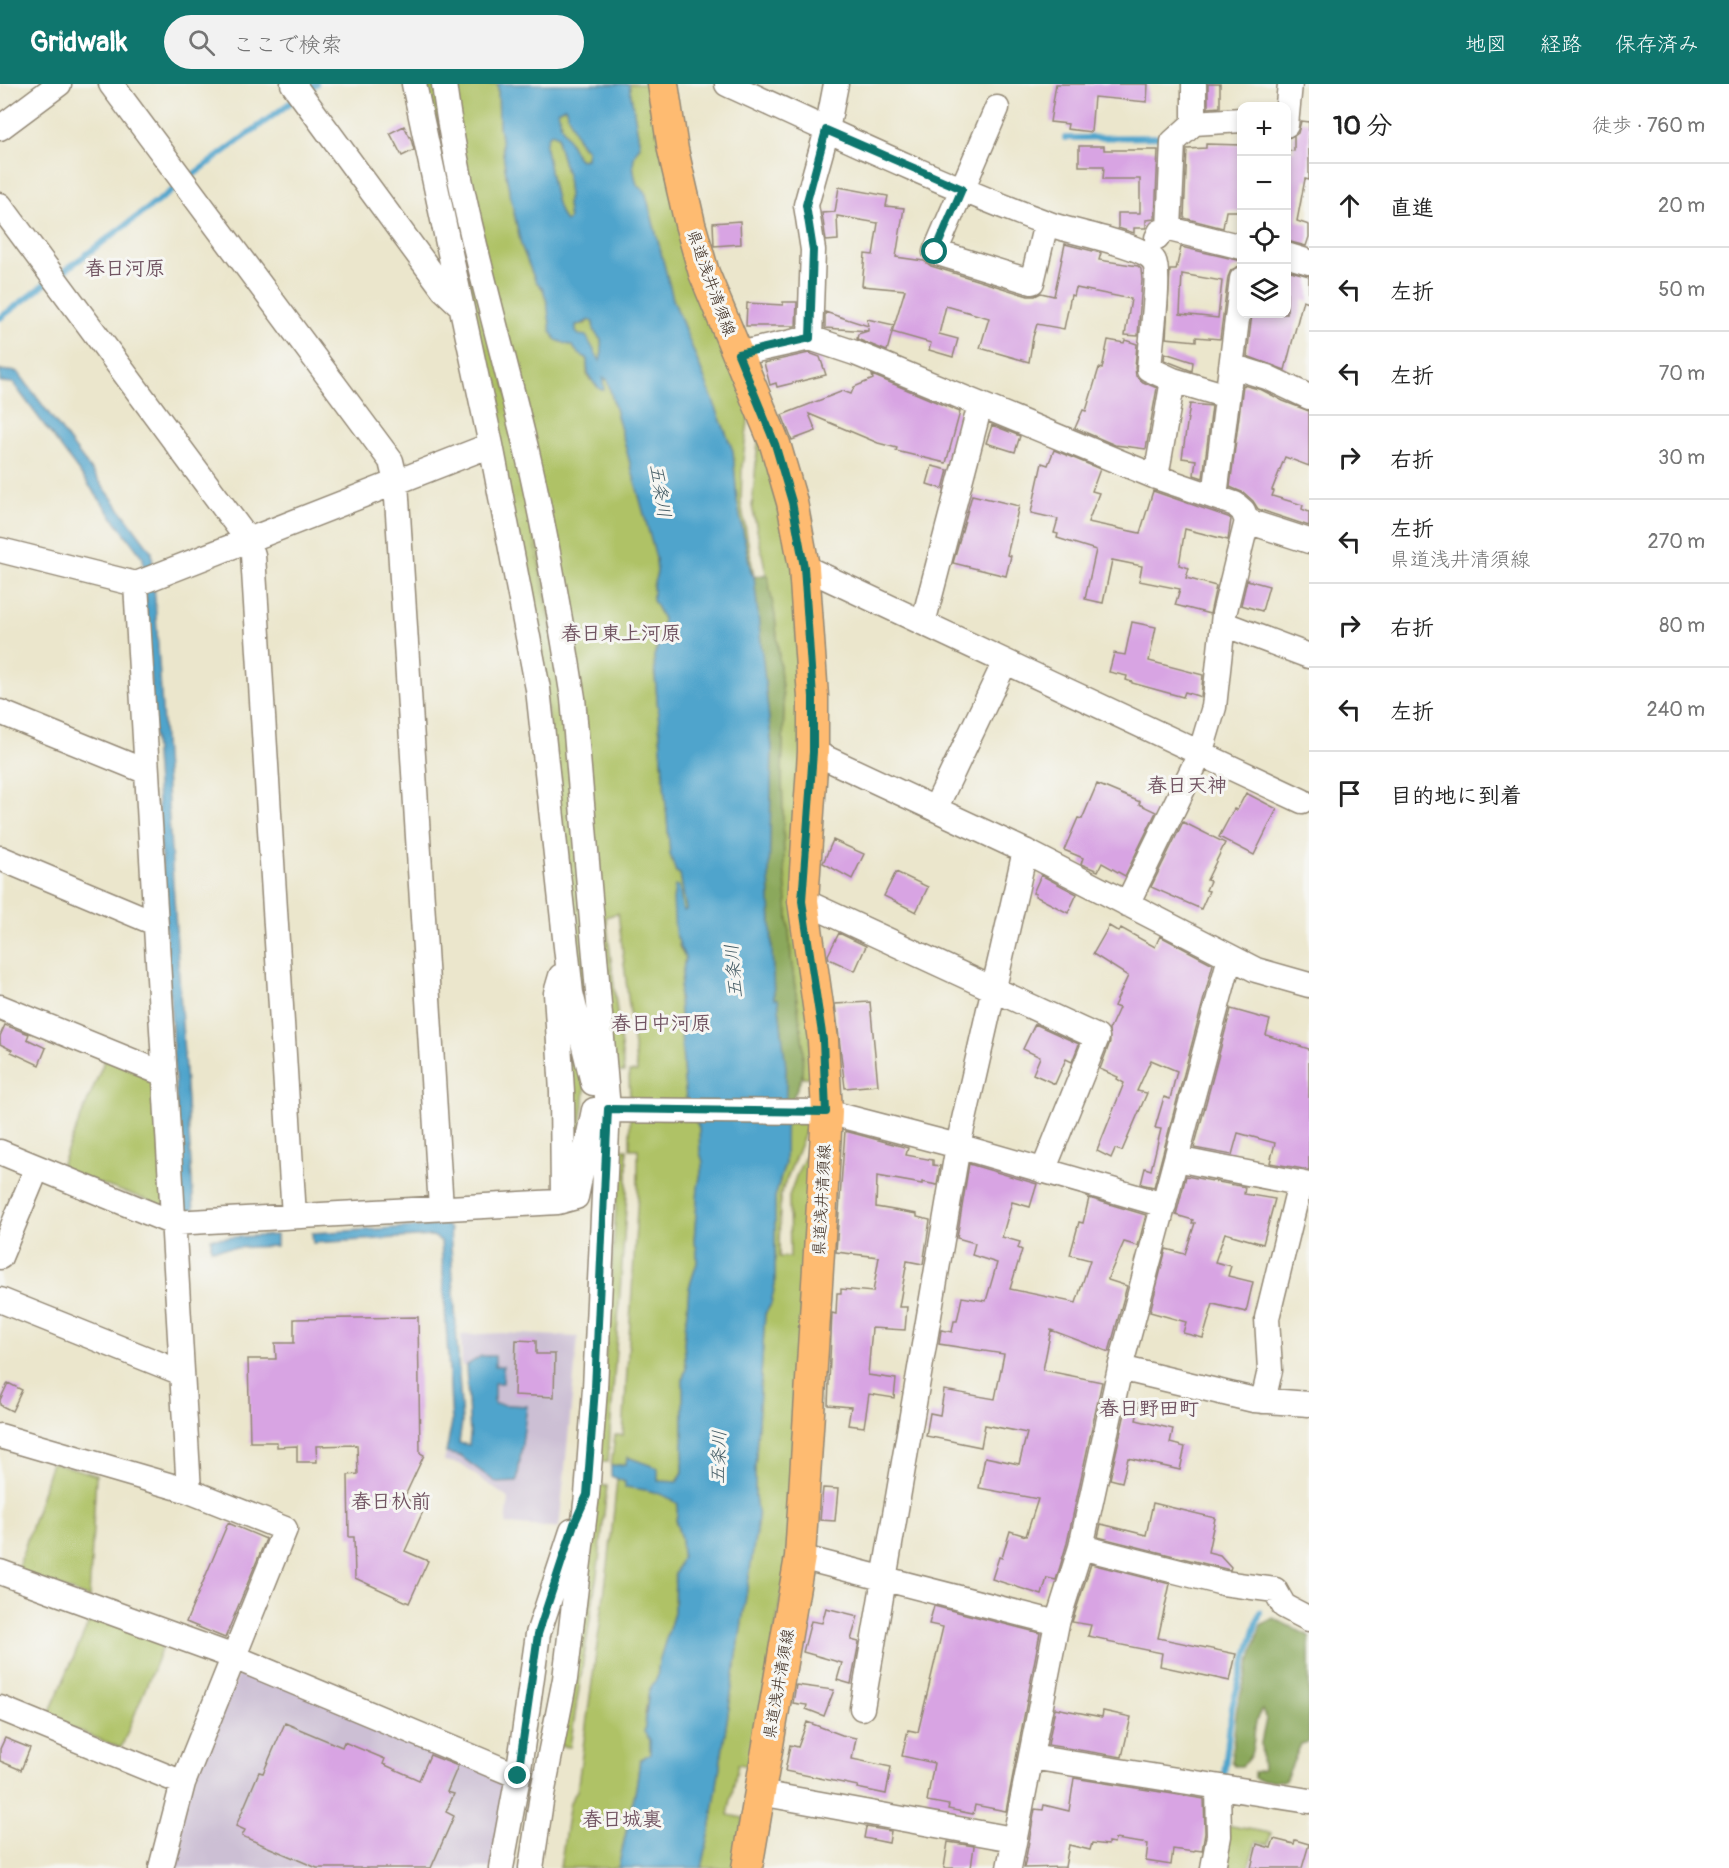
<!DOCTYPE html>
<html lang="ja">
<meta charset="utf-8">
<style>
body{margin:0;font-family:Pangolin,"Klee One",sans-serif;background:#f2f2f2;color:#222}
.controls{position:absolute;right:18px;top:18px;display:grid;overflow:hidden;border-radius:12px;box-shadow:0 3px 9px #0003}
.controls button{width:54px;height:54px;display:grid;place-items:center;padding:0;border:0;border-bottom:2px solid #e0e0e0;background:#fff;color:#222;font:30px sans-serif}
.stop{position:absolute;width:18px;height:18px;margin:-14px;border:4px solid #0f766e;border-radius:50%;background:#fff}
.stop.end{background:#0f766e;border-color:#fff;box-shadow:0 2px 6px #0008}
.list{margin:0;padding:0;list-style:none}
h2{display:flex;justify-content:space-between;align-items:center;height:78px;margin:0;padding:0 24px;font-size:26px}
h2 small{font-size:20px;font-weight:400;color:#767676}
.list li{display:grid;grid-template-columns:39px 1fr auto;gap:18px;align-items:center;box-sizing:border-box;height:84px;padding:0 24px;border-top:2px solid #e0e0e0}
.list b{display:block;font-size:22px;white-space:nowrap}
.list p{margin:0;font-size:20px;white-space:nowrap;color:#767676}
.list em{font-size:20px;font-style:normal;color:#767676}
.icon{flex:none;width:33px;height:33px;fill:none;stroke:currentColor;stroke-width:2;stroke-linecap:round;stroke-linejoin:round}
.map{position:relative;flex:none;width:1309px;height:1784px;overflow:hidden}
header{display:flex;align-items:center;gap:36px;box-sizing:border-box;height:84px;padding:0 30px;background:#0f766e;color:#fff}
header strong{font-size:28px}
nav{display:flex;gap:33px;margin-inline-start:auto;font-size:21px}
.search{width:420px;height:54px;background:#f2f2f2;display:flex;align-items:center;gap:15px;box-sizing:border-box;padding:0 21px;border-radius:33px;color:#767676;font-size:22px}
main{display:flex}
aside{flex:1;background:#fff}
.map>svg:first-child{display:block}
.industrial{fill:#ccbfd4}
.green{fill:#afc266;stroke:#757642;stroke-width:1.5}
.forest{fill:#8ba85b;stroke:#63693c;stroke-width:1.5}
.water{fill:#50a4cc;stroke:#466775;stroke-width:1.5;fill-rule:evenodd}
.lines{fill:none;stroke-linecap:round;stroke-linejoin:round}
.stream{stroke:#50a4cc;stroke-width:6}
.building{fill:#d8a4e3;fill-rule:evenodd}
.minor-casing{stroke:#938875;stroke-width:27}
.major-casing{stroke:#938875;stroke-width:33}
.minor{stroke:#fff;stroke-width:24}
.major{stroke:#febb71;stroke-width:30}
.route{stroke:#0f766e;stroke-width:8}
.labels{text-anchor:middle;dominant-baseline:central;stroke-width:6;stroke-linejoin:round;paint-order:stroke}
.street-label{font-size:16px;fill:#3b2a1e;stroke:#f6f6f2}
.water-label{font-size:18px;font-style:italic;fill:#435b64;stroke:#f6f6f2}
.quarter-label{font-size:20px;font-weight:bold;fill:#725563;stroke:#f6f6f2}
</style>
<header>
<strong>Gridwalk</strong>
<div class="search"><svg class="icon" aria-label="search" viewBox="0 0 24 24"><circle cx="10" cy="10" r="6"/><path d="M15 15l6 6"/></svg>ここで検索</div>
<nav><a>地図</a><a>経路</a><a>保存済み</a></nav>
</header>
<main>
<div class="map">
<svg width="1309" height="1784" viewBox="0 0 1309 1784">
<rect width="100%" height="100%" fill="#f6f6f2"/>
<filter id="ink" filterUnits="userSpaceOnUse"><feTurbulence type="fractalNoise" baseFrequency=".0167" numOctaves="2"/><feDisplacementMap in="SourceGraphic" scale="12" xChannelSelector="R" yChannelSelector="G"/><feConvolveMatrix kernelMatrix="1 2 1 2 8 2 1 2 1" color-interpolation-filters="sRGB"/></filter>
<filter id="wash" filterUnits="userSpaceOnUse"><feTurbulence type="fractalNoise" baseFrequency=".008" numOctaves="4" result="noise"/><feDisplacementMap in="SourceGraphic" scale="24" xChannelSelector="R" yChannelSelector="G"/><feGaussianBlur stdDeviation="1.35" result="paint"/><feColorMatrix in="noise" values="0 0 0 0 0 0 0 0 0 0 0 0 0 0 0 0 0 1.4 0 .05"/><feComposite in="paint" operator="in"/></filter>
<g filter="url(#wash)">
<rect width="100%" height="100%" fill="#ebe6cc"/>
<path class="industrial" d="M502,1249L578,1253L559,1444L506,1440L509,1415L460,1380L444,1377L446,1369L460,1372L467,1376L494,1320V1299H503V1283L495,1282L482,1272L466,1282H462L461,1251Z
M245,1586L503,1691L509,1701L494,1784H169L187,1710L239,1589Z"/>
<path class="green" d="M420,0H436L523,378L559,565L599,972L578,908L546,617Z
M450,0H498L499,41L507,96L521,161L535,196L543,205L547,218L551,247L556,255L572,262L579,270L587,274V290L590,296L607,295L656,474L657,489L653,502V516L663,535L661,554L654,572L655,591L670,770L676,788L680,789L686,826H682L679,862L685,874L679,911L684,997L688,1018L630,1017L629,988H637L618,829L606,833L624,988L612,989L590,756Z
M629,0H653L749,330L742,383L741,418L754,493L751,488L737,417L733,367L673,215L645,107L637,101C633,86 630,74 640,62Z
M565,23L580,60L587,66L586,75L580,76L577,73L561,41L558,27Z
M552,48L558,52V60L567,91L569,112L567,120L569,135L566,138C555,130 549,77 545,61L548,52Z
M589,236H593L594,247L601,256L602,268L600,277L576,248V240H585Z
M761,356L795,488L811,953L810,993H802L803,960L791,874L784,778L782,690L784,625L775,532L752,422L758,358Z
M567,922L585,1002L584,1019L578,1063L572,1062Z
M106,973L157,998L165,1122L59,1086Z
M630,1034H695L699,1044L700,1068L703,1077L698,1104L694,1157L697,1165V1179L689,1204L684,1258L686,1285L683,1294V1388L677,1398L658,1397L657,1384L628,1373L626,1380L611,1382L615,1351H623L638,1110V1065H630Z
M785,1039H809L780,1112L779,1173H790L789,1112L798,1087L812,1059L787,1479L752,1682L738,1680L728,1731L744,1734L735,1784H702L710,1747L758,1434L755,1413V1385L765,1230L771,1220L775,1200V1113L785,1079Z
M617,1065H627V1110L608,1378H598L617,1109Z
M52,1378L96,1391L89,1514L17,1487Z
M617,1395L625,1398L626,1403C646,1406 661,1407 678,1420L676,1438L681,1455L682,1473L675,1491L674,1529L659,1578L657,1594L649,1607L645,1629L650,1655V1669L640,1676L636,1704L618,1784H560L570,1718L577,1707L609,1474Z
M596,1401L607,1402L599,1477L570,1663L560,1662Z
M93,1529L165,1556L121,1664L47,1634Z
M1225,1741L1271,1749L1268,1760L1256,1757L1248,1784H1219Z"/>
<path class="forest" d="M767,490L775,532L784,625L782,690L784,778L791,874L803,960L802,993L791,1018L785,1017L786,984L778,916L774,915L769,791L772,664L754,493Z
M1273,1534L1309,1552V1658L1301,1660L1285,1697L1260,1696L1254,1694V1688L1263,1686L1261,1659L1266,1635L1262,1626C1252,1637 1256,1656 1251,1670C1250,1674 1245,1678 1242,1682H1234L1231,1678L1237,1623L1261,1541Z"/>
<path class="water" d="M498,0H629L640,62C630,74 633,86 637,101L645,107L673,215L733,367L737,417L751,488L754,493L772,664L769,791L774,915H778L786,984L785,1079L775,1113V1200L771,1220L765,1230L755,1385V1413L758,1434L710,1747L702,1784H618L636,1704L640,1676L650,1669V1656L644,1648L649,1606L657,1594L659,1578L674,1529L675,1490L682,1472L681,1455L676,1438L678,1420C661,1407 646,1406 625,1403V1398L611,1392V1382L626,1380L627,1373L658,1384V1397L677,1398L683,1388V1294L686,1285L684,1259L689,1204L697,1179V1165L694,1157L698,1104L703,1078L700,1068L699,1044L686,1014L684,997L679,911L685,874L675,848L673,816L675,802H679L683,827L686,826L680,790L676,788L670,770L655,591L654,572L661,554L663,535L653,516V502L657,489L656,474L607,295L603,294L604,306H601C588,294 587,291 587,274L579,270L572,262L556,256L551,247L547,218L543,205L535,196L521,161L507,96L499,41ZM565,23C573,40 573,52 587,66L586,75L580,76L577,73L561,41L558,27ZM552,49L558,52V60L567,91L569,112L567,120L569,135L566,138C555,130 549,76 545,61L548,52ZM589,236L593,237L594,247L601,256L602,268L600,277L586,252L579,251L576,248V241L582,240Z
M0,286L18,288L152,468L194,1128H183L143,474L13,299L0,298Z
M446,1141L450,1145L462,1339L459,1359L469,1361L470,1351L466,1282L481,1272H495V1282H503V1299H494V1320L527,1322L517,1398L497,1399L460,1372L446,1369L452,1338L441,1157L433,1152L313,1159L312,1149Z
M276,1151V1162L211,1165V1154Z"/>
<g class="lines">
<path class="stream" d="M308,6L316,0
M1065,54L1169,53
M190,93L294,16
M64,187L177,103
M0,234L48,198
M1224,1691L1232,1622L1260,1528"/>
</g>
<g id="blocks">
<path class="building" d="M1056,0H1148L1147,18L1094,13L1091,48L1067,45L1068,40L1050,38Z
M1208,0H1220V23L1208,24Z
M1301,37L1309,38V96L1305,95L1297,137L1309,141V153L1306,162L1287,157V66L1294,67V52L1298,49Z
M404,42L411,55L414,66L402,72L390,49Z
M1206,60L1242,61V127H1226L1223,144L1184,134L1187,65L1206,64Z
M1079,62H1104V66H1158L1155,135L1146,136V144H1134V149L1118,144V129H1140V95H1103L1104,82H1079Z
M839,103L888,112L886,122L904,124L896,173L924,177L931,182L1028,212H1035L1041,209L1054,212L1065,160L1101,169L1099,176L1138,182L1141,185L1142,196L1138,252L1125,251L1131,215L1076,204L1074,212L1071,211L1064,245L1037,240L1033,253L1029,278L980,264L989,234L946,222L939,250L958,255L953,273L929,266L931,259L892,248L905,206L862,202L865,170L873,171L878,139L837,132L838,156L826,157L822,129L835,128Z
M740,137L741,160L714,162L713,139Z
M1181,163L1242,177V181L1231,186L1228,193L1220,255L1196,253V257L1166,254L1170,186H1176ZM1182,190L1222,197L1218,234L1180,230Z
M1287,186L1309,192V218L1303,216L1285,286L1247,272L1252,230H1287Z
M783,218H797L796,242H746L747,219L783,221Z
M825,228L868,242L867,235L894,241L887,267L857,255L858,250L868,247V244V247L825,244Z
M1108,256L1124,259L1125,256L1137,260L1135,284L1136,292L1143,298L1157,304L1146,365L1115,361L1075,344L1083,326L1086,327L1099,284L1102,285Z
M809,269L820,273L826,291L777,303L776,299L770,301L764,279Z
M1165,269L1193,278L1192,287L1164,276Z
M872,291L960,328L946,379L896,367L897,364L878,359L809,330L816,347L792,356L782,331L843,307L851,310L854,303L873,295Z
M1243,301L1262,306L1283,317L1309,327V382L1285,373L1272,406L1274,407L1272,412L1303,421L1302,425L1309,428V442L1258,425L1253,417L1244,409L1230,403Z
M1190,320L1212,322L1203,394L1194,391L1196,376L1182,374Z
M992,341L1020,352L1015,368L986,359Z
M1054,366L1100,385L1092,407L1099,409L1088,438L1140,449L1153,407L1228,433L1231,435L1228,456L1185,445L1179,481L1189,484L1186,494L1216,502L1210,530L1175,521L1180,505L1139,497L1142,482L1112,476L1103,519L1085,515L1096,466L1057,454L1058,450L1054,449L1058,435L1031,429L1042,379L1048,381Z
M932,382L948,386L943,405L927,400Z
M972,411L1019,422L1007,471L1011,472L1006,492L953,479Z
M1247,496L1269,502L1262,527L1241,521Z
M1132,538L1156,543L1149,577L1203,591L1201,613L1185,608L1183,613L1132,599V598L1126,596L1127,592L1109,588L1114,569L1125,571Z
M1097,700L1140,718L1139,720L1156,728L1125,792L1102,779L1098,787L1081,780L1083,774L1064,766L1078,734L1082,735Z
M1246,709L1277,725L1254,771L1219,753L1234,725L1237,726Z
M1183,738L1225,759L1207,796L1210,797L1206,806L1209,807L1201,825L1151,803Z
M833,756L864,770L852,795L823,779Z
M896,788L928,803L916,828L884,812Z
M1041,791L1077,810L1068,829L1035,812L1036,810L1033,809Z
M1109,842L1119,848L1121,844L1155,863L1160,852L1213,880L1154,1103L1141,1100L1145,1084L1151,1086L1161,1045L1155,1044L1164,1013L1170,1015L1177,987L1151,976L1137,1007L1147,1009L1122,1067L1115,1065L1111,1074L1097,1067L1124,999L1117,995L1118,993L1100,985L1110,958L1109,946L1119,924L1114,922L1128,892L1093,870Z
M839,849L866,862L855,887L829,875L828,871Z
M870,918L878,1001L845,1004L835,920Z
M1231,925L1270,936L1266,951L1309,965V1086L1270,1079L1275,1059L1238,1049L1232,1071L1194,1064Z
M1035,940L1079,960L1072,978L1066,975L1055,1000L1033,990L1040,973L1023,965Z
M5,941L29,950L27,955L46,964L39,981L11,968L12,966L0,960V952Z
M845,1047L908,1064L906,1071L933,1076V1081L940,1082L937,1101L922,1098V1100L877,1092L876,1123L917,1130V1133L930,1136L923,1180L907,1177L899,1223H907L905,1246L872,1244L868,1291L896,1295L894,1314L869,1310L864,1343L848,1341L851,1323L828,1321L832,1229L836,1230L837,1209H841V1205L873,1208L879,1173L836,1168Z
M969,1080L1037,1100L1030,1123L1012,1118L1002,1153L1020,1158L1018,1164L1022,1166L1010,1205L1076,1219L1090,1176L1070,1171L1079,1138L1083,1139L1089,1114L1146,1131L1138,1162L1124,1158L1108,1194V1196L1127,1202L1109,1268L1051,1246L1043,1286L1102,1298L1067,1459L1056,1496L1047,1494L1042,1511L992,1495L999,1473L1002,1474L1010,1447L1026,1452L1038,1415L979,1404L985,1373L1019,1380L1027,1349L985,1341L981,1363L926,1352L930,1329L940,1331L944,1306L995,1315L1004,1270L939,1260L941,1246L952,1248L954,1237H957L962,1213L986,1217L997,1179L972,1171L975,1159L957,1154Z
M1186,1092L1245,1103L1244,1110L1275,1115L1263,1160L1225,1149L1215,1178L1231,1182L1228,1192L1253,1198L1246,1228L1213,1220L1203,1254L1183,1249L1186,1238L1150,1228L1166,1165L1185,1170L1195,1139H1192L1193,1136L1176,1131Z
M418,1233L420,1369L424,1371L404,1414L425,1423L405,1467L428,1477L409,1519L355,1494L354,1453H349L348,1391L358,1390L357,1361L316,1362L317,1378H297V1362L277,1363V1358H250L248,1275H276L275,1259H294V1235Z
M516,1256L536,1257V1270H555L554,1313L514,1311Z
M8,1299L22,1306L12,1327L0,1321V1316Z
M1128,1316L1140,1319L1136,1336L1173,1345L1170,1359L1185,1363L1180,1386L1128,1374L1122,1398L1110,1395Z
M823,1404L838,1405L835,1437L820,1436Z
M1153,1419L1215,1434L1208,1468L1220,1471L1231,1483L1230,1486L1098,1453L1101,1440L1146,1451Z
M228,1439L266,1455L225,1554L186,1538Z
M1091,1480L1170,1500L1158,1554L1236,1570L1230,1597L1160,1582L1162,1569L1107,1558V1556L1088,1552L1091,1541L1072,1538Z
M934,1522L1040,1549L1006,1727L975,1721L973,1730L948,1725L949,1721L927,1717L934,1679L902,1672L908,1646L918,1648L943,1543L929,1540Z
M826,1524L858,1532L851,1556L859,1558L851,1600L837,1596L842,1579L803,1568L811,1537L822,1539Z
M796,1601L834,1606L824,1632L806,1625L807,1621L793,1619Z
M1055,1624L1102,1633L1103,1627L1131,1633L1122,1673L1048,1661Z
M807,1638L842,1651L856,1654L852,1675L891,1683L886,1710L857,1704L858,1702L785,1687L790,1661L798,1663Z
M285,1639L342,1663L344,1658L385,1675L383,1680L419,1696L430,1671L458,1682L447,1708L454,1710L446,1728L454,1732L431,1784H317L242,1752L245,1746L236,1742L259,1688L263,1689Z
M5,1654L30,1664L21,1686L0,1677V1665Z
M1074,1694L1204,1715L1205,1749L1202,1767L1195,1766L1194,1768L1173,1765L1171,1781L1146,1777L1148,1760L1115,1755L1114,1759L1108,1758V1761L1092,1759L1090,1766L1069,1761L1065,1783L1024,1784L1035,1725L1043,1726L1044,1721L1069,1727Z
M866,1743L891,1747L889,1759L864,1754Z
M1274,1755L1294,1760L1295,1756L1309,1760L1302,1784H1251L1257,1760L1271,1764Z
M948,1758L974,1762L971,1784H944Z"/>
</g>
</g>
<g filter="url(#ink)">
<use href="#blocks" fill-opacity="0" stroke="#938875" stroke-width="1.5"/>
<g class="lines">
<defs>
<path id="minor" d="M111,0L391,377L396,398L441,1124
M293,0L444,206L460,221
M414,0L491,361L538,605L571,909L593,999
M444,0C460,125 498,245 527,368C546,449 560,532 573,614L608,1025L595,1304L587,1411L565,1595L542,1711L531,1784
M727,0C834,49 941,100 1052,141C1072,148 1144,161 1154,177C1161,189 1150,266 1149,285L1173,296L1227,312
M997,24L935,168L1032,198L1046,139
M1194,39V0
M1286,41L1290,0
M0,44L59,0
M0,121L248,456L253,471L294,1132
M1169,145L1173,58L1194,39L1242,36
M1157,154L1160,148L1169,145L1242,163
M1286,171L1309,178
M810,254L813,166L806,121L827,46L836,0
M738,270L810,254L855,269L1156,393L1235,420L1243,427L1247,437L1224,530L1214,623L1200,670L1127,820
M1231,282L1267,293L1309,313
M1156,393L1173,296
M1215,412L1242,195
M1247,437L1309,457
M0,466L136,500L491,361
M804,483L1302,717
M136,500L189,1407
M923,539L980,321
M1224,540L1309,572
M0,628L147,688
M813,668L1025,767L1256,886L1309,901
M935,725L1005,578
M0,774L155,839
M803,817L1097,953L1043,1087
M561,892L556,909L562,1008L563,1116
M0,923L164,990
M0,1068L173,1139L558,1118L576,1113L594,1026L827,1028L958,1062L1164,1121
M1176,1075L1309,1101
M0,1173L37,1084
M0,1216L182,1289
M1120,1284L1254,1316L1309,1320
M1263,1317L1270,1286L1267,1234L1300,1099
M0,1352L189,1407L285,1445L183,1699L161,1784
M1081,1463L1223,1499L1275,1506L1284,1522L1309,1535
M800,1473L1057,1539
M0,1488L234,1573L518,1692
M0,1624L183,1699
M862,1624L958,1062L1025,767
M1031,1673L1309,1717
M760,1709L1013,1755
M501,1784L518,1692L538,1550L572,1447
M1009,1784L1057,1539L1081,1463L1120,1284L1230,873
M1213,1784L1219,1752L1218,1703"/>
<path id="major" d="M663,0L673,66L690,140L704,189L775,360L792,418L804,483L813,613V668L803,817L823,956L827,1028L822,1120L800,1473L747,1784"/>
</defs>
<use href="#minor" class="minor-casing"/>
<use href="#major" class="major-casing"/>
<use href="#minor" class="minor"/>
<use href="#major" class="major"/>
</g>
</g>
<g class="lines" filter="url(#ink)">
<path class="route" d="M518,1692L538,1550L574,1440L587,1411L595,1304L608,1025L826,1028L823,956L802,817L813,668V613L804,483L792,418L775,360L738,270L810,254L813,166L806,121L826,46L962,105L935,168"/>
</g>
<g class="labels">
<g class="street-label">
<text transform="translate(711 199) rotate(70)">県道浅井清須線</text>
<text transform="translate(822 1116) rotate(-87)">県道浅井清須線</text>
<text transform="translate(779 1600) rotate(-80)">県道浅井清須線</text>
</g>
<g class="water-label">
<text transform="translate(660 407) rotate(81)">五条川</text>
<text transform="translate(734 887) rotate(-95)">五条川</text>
<text transform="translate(719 1373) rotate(-88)">五条川</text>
</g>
<g class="quarter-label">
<text x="125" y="184">春日河原</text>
<text x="621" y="549">春日東上河原</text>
<text x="1187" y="701">春日天神</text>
<text x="661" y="939">春日中河原</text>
<text x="1149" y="1324">春日野田町</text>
<text x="391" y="1417">春日杁前</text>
<text x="622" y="1735">春日城裏</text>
</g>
</g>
</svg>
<div class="controls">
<button>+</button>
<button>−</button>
<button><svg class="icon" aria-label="locate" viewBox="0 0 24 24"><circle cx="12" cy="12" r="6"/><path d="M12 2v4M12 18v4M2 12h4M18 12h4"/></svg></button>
<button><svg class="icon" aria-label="layers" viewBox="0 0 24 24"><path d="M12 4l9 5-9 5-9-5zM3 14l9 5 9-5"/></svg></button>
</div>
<div class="stop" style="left:935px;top:168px"></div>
<div class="stop end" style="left:518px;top:1692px"></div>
</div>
<aside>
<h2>10 分<small>徒歩 · 760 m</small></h2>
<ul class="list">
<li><svg class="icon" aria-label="ahead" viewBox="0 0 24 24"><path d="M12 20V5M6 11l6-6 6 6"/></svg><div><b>直進</b></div><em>20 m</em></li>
<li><svg class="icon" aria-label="left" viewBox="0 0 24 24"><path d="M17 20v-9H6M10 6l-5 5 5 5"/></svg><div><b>左折</b></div><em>50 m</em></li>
<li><svg class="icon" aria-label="left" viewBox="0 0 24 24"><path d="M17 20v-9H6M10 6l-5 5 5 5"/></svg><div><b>左折</b></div><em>70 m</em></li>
<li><svg class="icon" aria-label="right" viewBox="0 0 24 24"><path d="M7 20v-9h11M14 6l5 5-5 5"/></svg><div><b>右折</b></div><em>30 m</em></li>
<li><svg class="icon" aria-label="left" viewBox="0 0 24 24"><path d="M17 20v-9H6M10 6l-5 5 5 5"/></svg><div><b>左折</b><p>県道浅井清須線</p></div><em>270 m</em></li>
<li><svg class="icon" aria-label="right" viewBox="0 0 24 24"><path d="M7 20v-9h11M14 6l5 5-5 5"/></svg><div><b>右折</b></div><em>80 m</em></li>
<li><svg class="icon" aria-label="left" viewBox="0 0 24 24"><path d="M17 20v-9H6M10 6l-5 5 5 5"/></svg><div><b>左折</b></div><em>240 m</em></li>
<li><svg class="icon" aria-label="arrive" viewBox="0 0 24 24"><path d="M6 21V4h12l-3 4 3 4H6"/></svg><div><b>目的地に到着</b></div></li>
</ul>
</aside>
</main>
